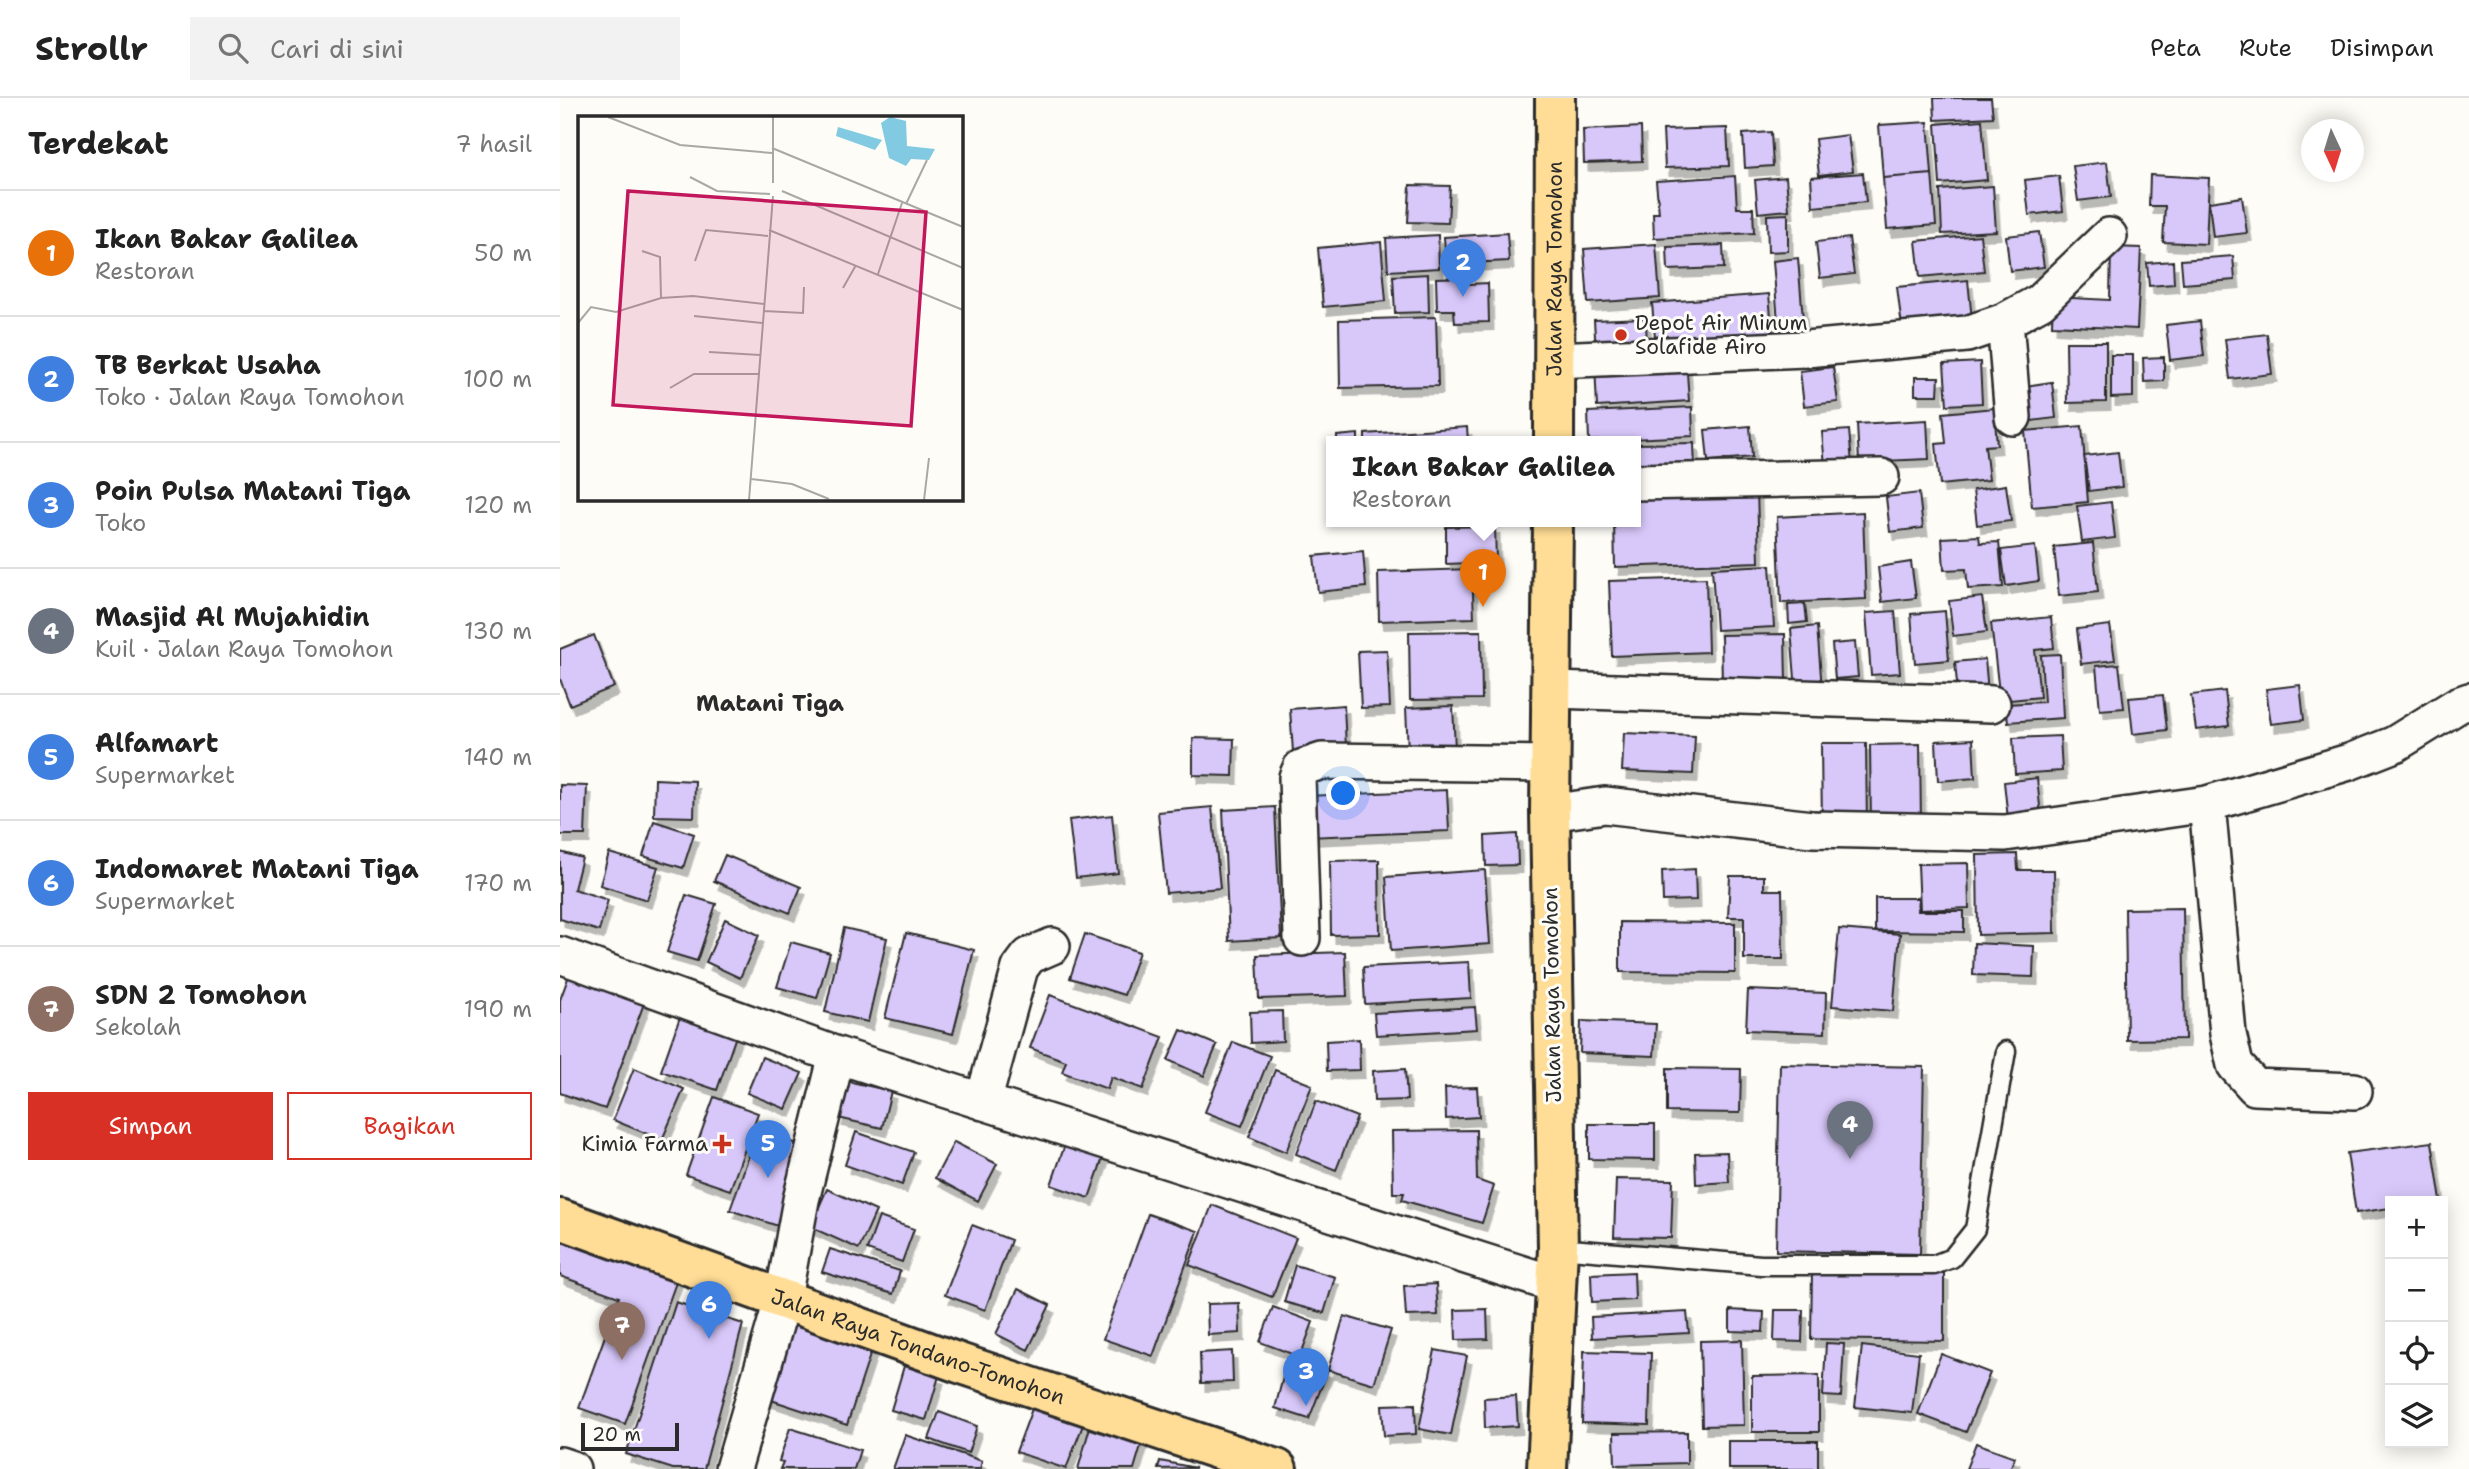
<!DOCTYPE html>
<html lang="id">
<meta charset="utf-8">
<style>
body{margin:0;font-family:"Shantell Sans",sans-serif;background:#f2f2f2;color:#222}
.controls{position:absolute;right:21px;bottom:21px;display:grid;overflow:hidden;border-radius:0px;box-shadow:0 4px 18px #0003}
.controls button{width:63px;height:63px;display:grid;place-items:center;padding:0;border:0;border-bottom:2px solid #e0e0e0;background:#fff;color:#222;font:35px sans-serif}
.compass{position:absolute;left:1741px;top:21px;width:63px;height:63px;border-radius:50%;background:#fff;box-shadow:0 4px 18px #0003;rotate:176deg}
.scale{position:absolute;left:21px;bottom:18px;width:98px;box-sizing:border-box;padding-left:7px;border:4px solid #2b2b2b;border-top:0;font-size:19px;line-height:24px;white-space:nowrap;color:#2b2b2b;-webkit-text-stroke:5px #fdfcf7;paint-order:stroke}
.you{position:absolute;left:784px;top:696px;width:24px;height:24px;margin:-18px;border:5px solid #fff;border-radius:50%;background:#1a73e8;box-shadow:0 0 0 10px #1a73e833}
.badge{display:grid;place-items:center;width:46px;height:46px;border-radius:50%;background:#d93025;color:#fff;font-size:23px;font-weight:700}
.pin{position:absolute;translate:-50% -58px;filter:drop-shadow(0 2px 4px #0008)}
.pin::after{content:'';position:absolute;top:37px;width:24px;height:21px;background:inherit;clip-path:polygon(0 0,100% 0,50% 100%)}
.popup{position:absolute;left:766px;top:338px;width:315px;height:91px;box-sizing:border-box;display:grid;place-content:center;border-radius:0px;background:#fff;filter:drop-shadow(0 2px 5px #0005);font-size:23px;white-space:nowrap;color:#767676}
.popup b{font-size:26px;color:#222}
.popup::after{content:'';position:absolute;left:50%;top:100%;margin-left:-14px;border:14px solid transparent;border-top-color:#fff}
.list{margin:0;padding:0;list-style:none}
h2{display:flex;justify-content:space-between;align-items:center;height:91px;margin:0;padding:0 28px;font-size:30px}
h2 small{font-size:23px;font-weight:400;color:#767676}
.list li{display:grid;grid-template-columns:46px 1fr auto;gap:21px;align-items:center;box-sizing:border-box;height:126px;padding:0 28px;border-top:2px solid #e0e0e0}
.list b{display:block;font-size:26px;white-space:nowrap}
.list p{margin:0;font-size:23px;white-space:nowrap;color:#767676}
.list em{font-size:23px;font-style:normal;color:#767676}
.actions{display:flex;gap:14px;padding:21px 28px}
.actions a{flex:1;padding:16px 0;border:2px solid #d93025;border-radius:0px;text-align:center;font-size:24px;color:#d93025}
.actions .main{background:#d93025;color:#fff}
.icon{flex:none;width:38px;height:38px;fill:none;stroke:currentColor;stroke-width:2;stroke-linecap:round;stroke-linejoin:round}
.map{position:relative;flex:none;width:1909px;height:1371px;overflow:hidden}
header{display:flex;align-items:center;gap:42px;box-sizing:border-box;height:98px;padding:0 35px;background:#fff;border-bottom:2px solid #e0e0e0}
header strong{font-size:33px}
nav{display:flex;gap:38px;margin-inline-start:auto;font-size:24px}
.search{width:490px;height:63px;background:#f2f2f2;display:flex;align-items:center;gap:18px;box-sizing:border-box;padding:0 24px;border-radius:0px;color:#767676;font-size:26px}
main{display:flex}
aside{flex:1;background:#fff}
.map>svg:first-child{display:block}
.building{fill:#d8c8fa;stroke:#2b2b2b;stroke-width:2;filter:url(#shadow)}
.lines{fill:none;stroke-linecap:round;stroke-linejoin:round}
.lane-casing{stroke:#2b2b2b;stroke-width:23}
.street-casing{stroke:#2b2b2b;stroke-width:40}
.highway-casing{stroke:#2b2b2b;stroke-width:44}
.lane{stroke:#fdfcf7;stroke-width:18}
.street{stroke:#fdfcf7;stroke-width:35}
.highway{stroke:#ffdd96;stroke-width:38}
.poi-dot{fill:#c8321e;stroke:#fdfcf7;stroke-width:2.5}
.labels{text-anchor:middle;dominant-baseline:central;stroke-width:6;stroke-linejoin:round;paint-order:stroke}
.street-label{font-size:21px;fill:#2b2b2b;stroke:#fdfcf7}
.poi-label{font-size:21px;fill:#2b2b2b;stroke:#fdfcf7;text-anchor:start}
.neighbourhood-label{font-size:23px;font-weight:bold;fill:#2b2b2b;stroke:#fdfcf7}
.inset-road{fill:none;stroke:#a9a8a5;stroke-width:2}
.view{fill:#c2185b;fill-opacity:0.15;stroke:#c2185b;stroke-width:3.5}
.inset-edge{fill:none;stroke:#2b2b2b;stroke-width:3.5}
</style>
<header>
<strong>Strollr</strong>
<div class="search"><svg class="icon" aria-label="search" viewBox="0 0 24 24"><circle cx="10" cy="10" r="6"/><path d="M15 15l6 6"/></svg>Cari di sini</div>
<nav><a>Peta</a><a>Rute</a><a>Disimpan</a></nav>
</header>
<main>
<aside>
<h2>Terdekat<small>7 hasil</small></h2>
<ul class="list">
<li><span class="badge" style="background:#e8710a">1</span><div><b>Ikan Bakar Galilea</b><p>Restoran</p></div><em>50 m</em></li>
<li><span class="badge" style="background:#3f7fe0">2</span><div><b>TB Berkat Usaha</b><p>Toko · Jalan Raya Tomohon</p></div><em>100 m</em></li>
<li><span class="badge" style="background:#3f7fe0">3</span><div><b>Poin Pulsa Matani Tiga</b><p>Toko</p></div><em>120 m</em></li>
<li><span class="badge" style="background:#6b7280">4</span><div><b>Masjid Al Mujahidin</b><p>Kuil · Jalan Raya Tomohon</p></div><em>130 m</em></li>
<li><span class="badge" style="background:#3f7fe0">5</span><div><b>Alfamart</b><p>Supermarket</p></div><em>140 m</em></li>
<li><span class="badge" style="background:#3f7fe0">6</span><div><b>Indomaret Matani Tiga</b><p>Supermarket</p></div><em>170 m</em></li>
<li><span class="badge" style="background:#8d6e63">7</span><div><b>SDN 2 Tomohon</b><p>Sekolah</p></div><em>190 m</em></li>
</ul>
<div class="actions"><a class="main">Simpan</a><a>Bagikan</a></div>
</aside>
<div class="map">
<svg width="1909" height="1371" viewBox="0 0 1909 1371">
<defs>
<filter id="shadow"><feDropShadow dx="4.5" dy="8" stdDeviation="0" flood-color="#0004"/></filter>
</defs>
<rect width="100%" height="100%" fill="#fdfcf7"/>
<filter id="ink" filterUnits="userSpaceOnUse"><feTurbulence type="fractalNoise" baseFrequency=".0143" numOctaves="2"/><feDisplacementMap in="SourceGraphic" scale="14" xChannelSelector="R" yChannelSelector="G"/><feConvolveMatrix kernelMatrix="1 2 1 2 8 2 1 2 1" color-interpolation-filters="sRGB"/></filter>
<g filter="url(#ink)">
<path class="building" d="M1374,0H1431L1433,19L1375,22Z
M1422,22L1427,82L1380,86L1376,26Z
M1368,24L1372,76L1323,80L1319,27Z
M1081,29L1082,63L1024,65L1023,32Z
M1167,30L1169,68L1105,70L1103,32Z
M1211,34L1213,68L1185,70L1183,36Z
M1288,37L1293,73L1259,77L1255,41Z
M1547,64L1551,99L1518,103L1513,68Z
M1303,75L1306,104L1253,109L1251,79Z
M1372,76L1376,127L1327,131L1323,80Z
M1590,77L1649,80L1646,146L1603,144L1605,108H1589Z
M1175,78L1177,110H1193L1194,135L1094,140L1093,115H1099L1096,83Z
M1499,78L1503,113L1469,117L1465,82Z
M1226,79L1229,112L1198,115L1195,82Z
M850,87L890,88L888,125L848,124Z
M1433,88L1436,133L1382,136L1380,92Z
M1682,99L1687,135L1653,139L1649,104Z
M1228,116V153L1208,154L1207,117Z
M1479,134L1484,169L1450,173L1446,138Z
M947,135L949,163L886,166L884,139Z
M878,137L879,170L828,173L826,140Z
M1420,137L1424,173L1360,179L1356,143Z
M1289,140L1294,176L1260,180L1256,144Z
M821,144L826,203L763,209L758,150Z
M1096,146L1100,200L1028,205L1024,151Z
M1163,147L1164,170L1108,172L1107,149Z
M1551,149L1581,150L1577,231L1492,227L1493,199L1550,202Z
M1673,158L1675,182L1623,186L1621,162Z
M1238,160L1245,246L1220,248L1213,163Z
M1613,163L1614,186L1589,188L1587,165Z
M868,176L869,214L835,215L833,178Z
M908,179V186L928,185L929,224L895,225L894,212H877L876,180Z
M1408,182L1412,222L1342,229L1337,189Z
M1209,196L1213,242L1096,251L1092,205Z
M876,219L878,288L780,290L779,222Z
M1086,220L1087,252L1036,255L1034,222Z
M1640,223L1644,258L1610,262L1606,227Z
M1707,236L1712,276L1670,281L1665,241Z
M1506,244H1546V304L1507,305Z
M1551,257H1573V299L1551,300Z
M1604,259V283L1584,284L1583,260Z
M1126,261L1129,303L1037,309L1035,267Z
M1420,264L1422,305L1387,307L1384,266Z
M1273,269L1278,304L1244,308L1240,273Z
M1355,279H1379L1378,297H1355Z
M1492,284L1496,320L1463,324L1458,289Z
M1132,309L1133,338L1029,343L1028,314Z
M1434,310L1437,347L1425,348L1429,382L1380,387L1376,346L1386,345L1383,315Z
M1367,322L1369,361L1299,364L1297,326Z
M1190,328L1192,359L1148,363L1145,332Z
M1522,328L1528,404L1472,409L1465,333Z
M907,329L908,343H805V336Z
M1289,332L1292,366L1265,368L1262,334Z
M798,336V343H777V338Z
M1134,345L1135,373L1075,375V346Z
M1558,354L1562,389L1529,393L1524,358Z
M1446,387L1451,423L1417,427L1413,392Z
M1197,390L1199,464L1055,469L1054,423H1075V395Z
M1359,395L1363,430L1330,434L1326,399Z
M1551,404L1555,440L1522,444L1517,408Z
M1303,414L1306,501L1221,505L1217,419Z
M935,428L936,464L886,466V429Z
M1419,438L1420,445L1439,444L1443,489L1408,491L1406,471L1384,472L1382,440Z
M1533,445L1538,494L1499,498L1494,449Z
M1475,448L1479,483L1446,488L1441,452Z
M803,453L806,489L758,494L754,458Z
M1351,464L1356,500L1322,504L1318,469Z
M1210,467L1214,529L1156,532L1152,470Z
M912,471L914,520L819,523L818,474Z
M1146,480L1148,554L1052,558L1049,483Z
M1422,499L1427,534L1393,538L1389,503Z
M1245,506L1247,524L1229,526L1228,507Z
M1335,513L1340,575L1311,577L1306,515Z
M1385,513L1389,562L1355,565L1351,516Z
M1491,519L1494,550L1475,552L1480,599L1440,603L1431,525Z
M1550,527L1555,562L1521,566L1517,531Z
M1257,528L1262,591L1236,593L1231,531Z
M921,533L922,601L850,602L849,534Z
M1225,536L1226,585H1162L1161,537Z
M34,537L54,589L10,607L0,581V551Z
M1295,544L1298,579L1275,581L1272,546Z
M827,552L830,609L801,610L798,553Z
M1500,556L1503,620L1448,624L1446,606L1484,604L1481,557Z
M1425,561L1428,594L1398,597L1395,564Z
M1559,566L1564,610L1540,612L1536,568Z
M1740,587L1744,622L1711,626L1706,591Z
M1665,593L1669,628L1636,632L1631,597Z
M1603,597L1607,632L1573,636L1569,600Z
M784,607L786,650L733,654L730,611Z
M893,608L895,651L848,654L846,610Z
M1064,635L1135,638L1133,676L1062,673Z
M1500,638L1502,673L1455,676L1453,640Z
M633,640L674,641L673,678L633,677Z
M1413,641L1415,680L1378,683L1376,643Z
M1261,645H1306L1307,729L1262,730Z
M1360,646L1361,727H1311L1310,647Z
M1477,680L1482,727L1449,730L1444,684Z
M95,681L135,683L134,719L94,718Z
M0,687L27,688L25,737H0Z
M887,692L889,733L748,739L746,698Z
M652,709L660,790L606,795L598,714Z
M715,709L721,840L669,843L663,712Z
M552,717L558,775L516,780L509,722Z
M94,723L134,736L123,770L83,758Z
M957,736L958,767L926,768L925,738Z
M0,754L22,760L14,791L48,802L39,833L0,821Z
M49,755L98,769L87,802L40,787Z
M1457,756L1458,772H1494L1495,835L1418,837L1417,757Z
M165,757L241,789L230,815L154,783Z
M819,762L820,836L771,837L770,763Z
M1408,765L1409,810L1360,812L1358,766Z
M1135,771L1136,802L1103,803L1102,773Z
M925,772L930,846L831,853L826,779Z
M1170,778H1204V792H1222L1223,861H1184V819H1168Z
M126,797L156,806L137,863L107,854Z
M1315,800H1359L1358,813H1404V834L1315,833Z
M1623,810L1625,941L1567,942L1565,811Z
M165,821L199,837L180,880L146,864Z
M1060,824L1175,825V875L1060,874Z
M284,830L327,840L308,924L265,914Z
M1279,831L1340,836L1333,913L1272,908Z
M346,835L414,852L393,936L325,920Z
M525,836L579,854L564,897L510,880Z
M231,844L270,855L257,900L217,889Z
M1414,845L1474,848L1473,879L1413,877Z
M785,854L787,898L699,901L697,857Z
M909,864L911,900L805,906L803,869Z
M11,872L86,900L45,1011L0,995V902Z
M1188,892L1266,895L1265,935L1186,932Z
M490,897L603,939L583,991L551,979L547,991L502,974L506,963L470,950Z
M915,909L917,931L816,937L814,915Z
M722,913L723,943L691,945L690,914Z
M121,916L177,935L157,992L101,973Z
M1021,923L1096,926L1094,958L1020,955Z
M621,932L657,947L644,978L608,962Z
M799,941L800,972L767,973L766,943Z
M673,944L710,958L682,1028L645,1014Z
M202,959L242,975L226,1011L187,995Z
M1220,966L1364,969L1360,1156L1216,1153Z
M74,970L124,991L102,1042L53,1022Z
M1107,970L1181,971L1180,1015L1107,1014Z
M845,971L847,1002L814,1003L813,973Z
M715,972L752,987L726,1054L689,1039Z
M287,983L331,993L322,1030L278,1020Z
M917,989L919,1019L886,1021L885,990Z
M154,999L198,1015L170,1092L126,1077Z
M756,1003L797,1019L776,1072L736,1056Z
M1029,1026H1095V1062L1029,1061Z
M198,1032L246,1049L218,1128L170,1112Z
M916,1032L917,1082L934,1088L922,1125L842,1102L844,1095H833L832,1033Z
M296,1034L354,1054L342,1087L285,1067Z
M508,1038L546,1051L529,1100L491,1087Z
M394,1044L437,1066L418,1103L375,1080Z
M1872,1044L1881,1103H1830V1110L1796,1115L1787,1055Z
M1167,1054L1169,1084L1136,1086L1135,1055Z
M1056,1081L1113,1082L1111,1140L1054,1139Z
M267,1091L316,1113L299,1151L250,1129Z
M652,1107L736,1140L712,1199L629,1167Z
M588,1116L638,1133L593,1258L543,1241Z
M319,1119L354,1131L342,1164L307,1152Z
M412,1127L451,1142L425,1212L385,1197Z
M0,1139L119,1176L65,1326L19,1310L59,1199L0,1178Z
M270,1151L340,1173L333,1196L262,1174Z
M735,1167L775,1179L764,1215L724,1204Z
M1252,1173L1384,1175V1243L1251,1241Z
M1074,1174L1075,1202L1032,1204L1031,1176Z
M876,1186L878,1217L846,1218L844,1188Z
M458,1191L490,1207L468,1252L436,1236Z
M116,1204L183,1226L144,1371H113L66,1356Z
M679,1205L680,1235L648,1237L647,1206Z
M713,1209L753,1224L740,1259L700,1244Z
M927,1211L928,1241L896,1242L895,1212Z
M1170,1212L1204,1214L1203,1234L1170,1233Z
M1215,1212H1243L1242,1244L1214,1243Z
M1127,1214L1129,1235L1032,1240L1031,1219Z
M784,1218L831,1232L814,1286L768,1272Z
M221,1222L312,1251L287,1327L196,1297Z
M1182,1242L1184,1327L1142,1328L1140,1243Z
M1266,1245L1284,1246L1281,1299L1263,1298Z
M1302,1248L1359,1255L1352,1315L1295,1309Z
M875,1252L907,1258L891,1337L859,1331Z
M672,1253L673,1284L641,1285L640,1255Z
M1024,1253L1091,1255L1089,1327L1022,1325Z
M1381,1256L1430,1275L1406,1334L1358,1316Z
M728,1260L768,1272L749,1321L715,1310Z
M344,1268L379,1278L366,1322L331,1312Z
M1259,1277V1334H1192V1278Z
M956,1298L958,1328L925,1330L924,1300Z
M476,1300L526,1319L506,1371L456,1354Z
M855,1306L856,1336L824,1338L822,1307Z
M379,1314L417,1328L408,1355L369,1341Z
M534,1315L586,1331L574,1371H518Z
M230,1330L300,1352L294,1371H220L223,1364L219,1363Z
M1127,1334V1365L1055,1367L1054,1335Z
M345,1337L422,1363L420,1371H333Z
M1168,1343H1258V1371H1168Z
M1416,1345L1455,1359L1450,1371H1406Z
M600,1363L636,1370L598,1371Z"/>
<g class="lines">
<defs>
<path id="lane" d="M998,1150L1201,1167H1374L1392,1160L1415,1131L1446,953"/>
<path id="street" d="M1445,223L1453,319
M995,262L1246,251L1407,236L1445,223L1480,204L1549,138
M1075,384L1321,379
M993,592L1432,606
M1647,706L1668,936L1675,967L1695,989L1794,993
M990,715L1045,707L1252,731L1445,735L1647,706L1789,664L1835,646L1898,607L1909,603
M742,840L737,679L741,670L762,663L990,666
M0,857L277,957L997,1187
M423,1004L460,870L469,858L492,848
M0,1367L12,1371
M173,1371L223,1200L241,1102L277,957"/>
<g id="highway">
<path id="s1" d="M994,343L995,0"/>
<path id="s2" d="M0,1121L399,1265L717,1371"/>
<path d="M987,1371L998,1150L990,715L993,423"/>
</g>
</defs>
<use href="#lane" class="lane-casing"/>
<use href="#street" class="street-casing"/>
<use href="#highway" class="highway-casing"/>
<use href="#lane" class="lane"/>
<use href="#street" class="street"/>
<use href="#highway" class="highway"/>
</g>
</g>
<g class="poi-dot">
<circle cx="1061" cy="237" r="7"/>
<path d="M158.5 1035.5h7v7h7v7h-7v7h-7v-7h-7v-7h7z"/>
</g>
<g class="labels">
<g class="street-label">
<text stroke="none"><textPath href="#s1" startOffset="172">Jalan Raya Tomohon</textPath></text>
<text transform="translate(992 897) rotate(-91)">Jalan Raya Tomohon</text>
<text stroke="none"><textPath href="#s2" startOffset="380">Jalan Raya Tondano-Tomohon</textPath></text>
</g>
<g class="poi-label">
<text x="1075" y="225">Depot Air Minum<tspan x="1075" dy="24">Solafide Airo</tspan></text>
<text x="148" y="1046" text-anchor="end">Kimia Farma</text>
</g>
<g class="neighbourhood-label">
<text x="210" y="605">Matani Tiga</text>
</g>
</g>
<g transform="translate(18 18)">
<rect width="385" height="385" fill="#fdfcf7"/>
<path d="M312,1L328,5L329,30L357,33L351,44L333,43L328,50L311,42L303,7ZM260,11L304,24L297,34L258,20Z" fill="#81cae1"/>
<path class="inset-road" d="M30,1L102,29L194,37M195,1V67M194,32L385,111M112,61L139,75L192,78M204,75L385,152M328,88L349,44M191,114L385,194M64,135L82,141L83,182M117,145L128,114L190,120M300,158L324,87M265,172L278,149M186,195L225,197L226,171M116,200L184,207M0,207L13,191L38,196L83,182L115,180L186,188M131,236L182,239M92,272L116,258H180M173,363L214,368L251,383M171,384L195,80M346,384L351,342"/>
<path class="view" d="M50,75L348,96L333,310L35,289Z"/>
<rect width="385" height="385" class="inset-edge"/>
</g>
</svg>
<div class="controls">
<button>+</button>
<button>−</button>
<button><svg class="icon" aria-label="locate" viewBox="0 0 24 24"><circle cx="12" cy="12" r="6"/><path d="M12 2v4M12 18v4M2 12h4M18 12h4"/></svg></button>
<button><svg class="icon" aria-label="layers" viewBox="0 0 24 24"><path d="M12 4l9 5-9 5-9-5zM3 14l9 5 9-5"/></svg></button>
</div>
<svg class="compass" viewBox="-18 -18 36 36"><path d="M0-13l5 13h-10z" fill="#e53935"/><path d="M0 13l5-13h-10z" fill="#767676"/></svg>
<div class="scale">20 m</div>
<div class="you"></div>
<div class="pin badge" style="left:923px;top:509px;background:#e8710a">1</div>
<div class="popup"><b>Ikan Bakar Galilea</b>Restoran</div>
<div class="pin badge" style="left:903px;top:199px;background:#3f7fe0">2</div>
<div class="pin badge" style="left:746px;top:1308px;background:#3f7fe0">3</div>
<div class="pin badge" style="left:1290px;top:1061px;background:#6b7280">4</div>
<div class="pin badge" style="left:208px;top:1080px;background:#3f7fe0">5</div>
<div class="pin badge" style="left:149px;top:1241px;background:#3f7fe0">6</div>
<div class="pin badge" style="left:62px;top:1262px;background:#8d6e63">7</div>
</div>
</main>
